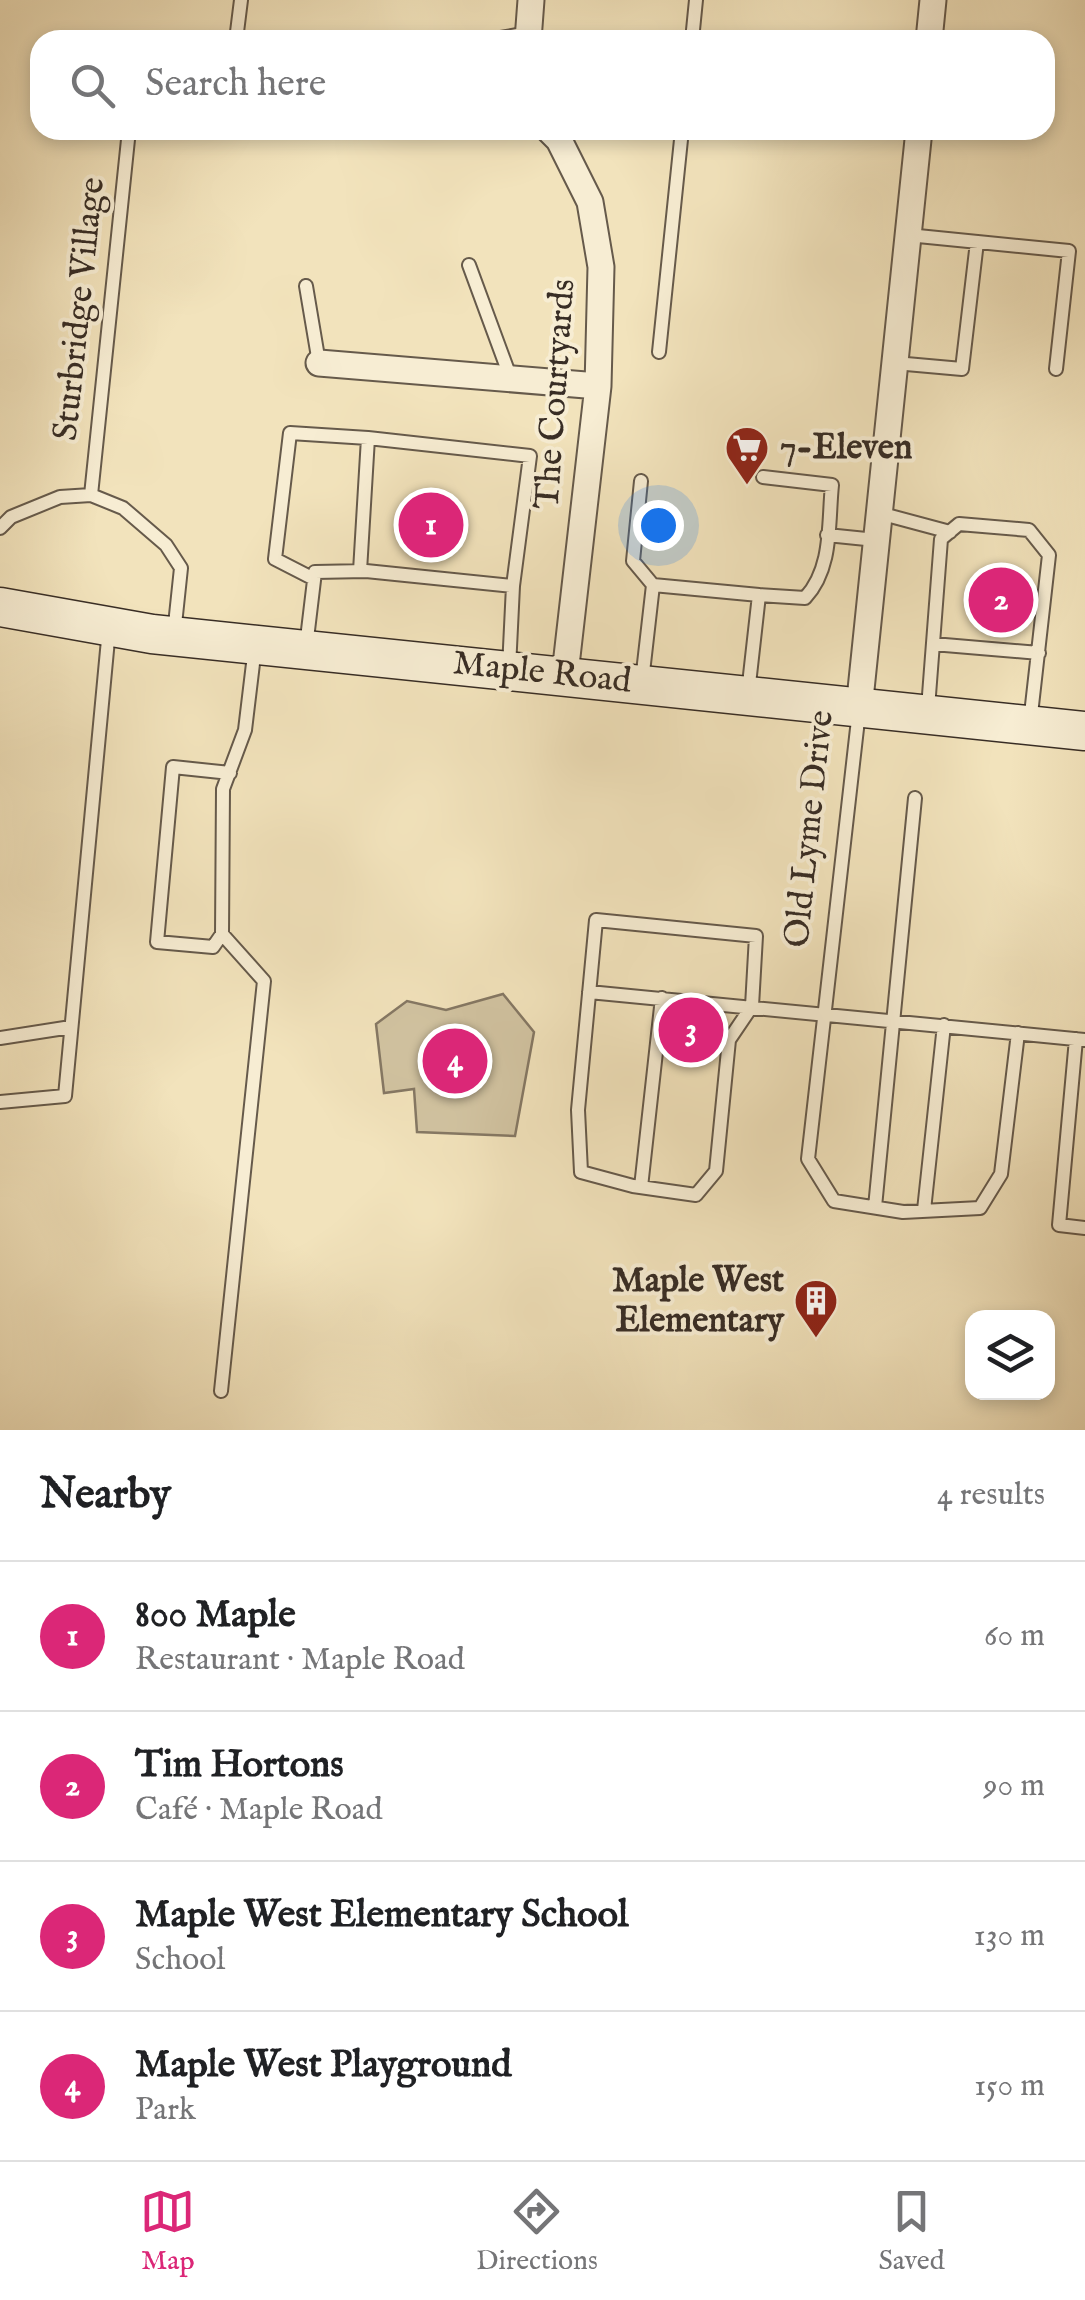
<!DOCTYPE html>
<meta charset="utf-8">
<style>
body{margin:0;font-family:"IM FELL English",serif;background:#f2f2f2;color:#202124}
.controls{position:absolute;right:30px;bottom:30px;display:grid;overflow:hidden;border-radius:20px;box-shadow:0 5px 15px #0003}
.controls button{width:90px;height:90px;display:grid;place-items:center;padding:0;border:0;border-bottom:2px solid #e0e0e0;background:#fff;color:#202124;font:50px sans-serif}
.you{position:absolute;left:658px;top:525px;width:35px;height:35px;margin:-25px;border:8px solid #fff;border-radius:50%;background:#1a73e8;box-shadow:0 0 0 15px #1a73e833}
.badge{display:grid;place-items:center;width:65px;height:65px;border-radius:50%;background:#db2777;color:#fff;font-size:32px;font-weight:700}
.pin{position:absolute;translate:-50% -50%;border:5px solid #fff;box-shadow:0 2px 10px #0006}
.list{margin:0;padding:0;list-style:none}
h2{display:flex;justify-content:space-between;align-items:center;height:130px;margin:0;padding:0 40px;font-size:42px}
h2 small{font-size:32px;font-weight:400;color:#757577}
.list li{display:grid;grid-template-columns:65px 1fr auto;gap:30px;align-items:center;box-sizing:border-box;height:150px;padding:0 40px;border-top:2px solid #e0e0e0}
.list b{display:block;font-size:38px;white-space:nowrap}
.list p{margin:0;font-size:32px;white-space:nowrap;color:#757577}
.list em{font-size:32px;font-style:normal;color:#757577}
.icon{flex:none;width:55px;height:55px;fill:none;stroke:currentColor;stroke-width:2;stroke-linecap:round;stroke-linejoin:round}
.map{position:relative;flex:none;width:1085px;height:1430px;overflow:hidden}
.search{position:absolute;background:#fff;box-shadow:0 5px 15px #0003;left:30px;right:30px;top:30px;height:110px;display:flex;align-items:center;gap:25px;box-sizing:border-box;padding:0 35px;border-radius:30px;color:#757577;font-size:38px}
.sheet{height:730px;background:#fff}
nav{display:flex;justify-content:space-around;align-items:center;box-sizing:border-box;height:140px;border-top:2px solid #e0e0e0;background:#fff;font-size:28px;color:#757577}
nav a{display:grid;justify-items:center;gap:5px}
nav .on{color:#db2777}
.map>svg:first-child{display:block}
.green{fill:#d2c4a2;stroke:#857864;stroke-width:2.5}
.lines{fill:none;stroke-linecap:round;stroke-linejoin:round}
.lane-casing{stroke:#665a4b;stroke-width:16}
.street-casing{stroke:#665a4b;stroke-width:29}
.secondary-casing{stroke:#382d25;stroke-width:41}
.lane{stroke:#f7edd3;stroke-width:12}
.street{stroke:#f7edd3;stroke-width:25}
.secondary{stroke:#f7edd3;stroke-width:38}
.labels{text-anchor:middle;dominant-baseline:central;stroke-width:8;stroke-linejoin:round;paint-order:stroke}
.street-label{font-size:35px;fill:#382d25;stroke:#f7edd3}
.poi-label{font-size:35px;font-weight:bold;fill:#382d25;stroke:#f7edd3;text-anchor:start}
</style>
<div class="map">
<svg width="1085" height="1430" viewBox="0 0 1085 1430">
<rect width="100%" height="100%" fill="#f2e3bc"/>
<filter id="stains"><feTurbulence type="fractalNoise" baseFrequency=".002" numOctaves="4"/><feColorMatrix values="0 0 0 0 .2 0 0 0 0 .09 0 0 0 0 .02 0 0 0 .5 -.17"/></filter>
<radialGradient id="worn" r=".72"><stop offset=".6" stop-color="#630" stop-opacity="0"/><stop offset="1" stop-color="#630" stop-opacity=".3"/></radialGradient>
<path class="green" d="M503,994L534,1032L515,1136L417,1132L414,1089L384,1093L376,1024L407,1001L446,1010Z"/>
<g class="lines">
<defs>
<path id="lane" d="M236,40L241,0
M489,40L529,33
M692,40L696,0
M908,235L1069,251L1056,369
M469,265L511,379
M306,286L319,363
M659,352L682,130
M895,363L962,369L977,242
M368,438L530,456L513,586
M641,481L633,561L653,585
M91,495L129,130
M879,513L950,532
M0,528L11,517L60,497L91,495L123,508L166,545L181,568L174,634
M827,535L876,540
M314,579L275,559L290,433L368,438L360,571
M933,644L1039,653
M306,647L315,572L366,571L513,586L509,668
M642,681L653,585L759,595
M748,693L759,595L805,598C833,568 828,523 832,485L763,477
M928,708L941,539L959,524L1029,530L1049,555L1030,723
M859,711L808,1159L834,1201L903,1212L980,1208L1001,1174L1018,1033
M596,920L756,936L752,1006L729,1040L716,1171L696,1195L633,1186L581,1172L578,1110Z
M222,934L213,947L157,942L173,767L230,773
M589,992L1085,1040
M0,1038L71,1027
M1076,1039L1059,1225L1085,1228
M0,1102L65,1096L109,629
M641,1187L662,998
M875,1207L915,798
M924,1210L944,1025
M221,1391L264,981L222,934L223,789L245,730L255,647"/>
<path id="street" d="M528,40L531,0
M929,40L933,0
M549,130L559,140L590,202L601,267L598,386L565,674
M319,363L598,386
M859,709L919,130"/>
<path id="secondary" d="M0,607L152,634L1085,731"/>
</defs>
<use href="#lane" class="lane-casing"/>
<use href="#street" class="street-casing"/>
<use href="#secondary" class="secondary-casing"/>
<use href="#lane" class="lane"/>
<use href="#street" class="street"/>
<use href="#secondary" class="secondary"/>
</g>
<defs>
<symbol id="supermarket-pin" viewBox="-11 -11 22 30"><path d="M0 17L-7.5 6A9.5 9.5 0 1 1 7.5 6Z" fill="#8f2418" stroke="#f7edd3"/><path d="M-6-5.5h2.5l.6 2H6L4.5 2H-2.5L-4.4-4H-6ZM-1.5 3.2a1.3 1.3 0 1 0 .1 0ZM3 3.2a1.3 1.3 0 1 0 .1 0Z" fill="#fff"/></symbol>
<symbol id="building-pin" viewBox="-11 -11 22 30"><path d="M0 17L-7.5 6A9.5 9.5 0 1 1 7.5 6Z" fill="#8f2418" stroke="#f7edd3"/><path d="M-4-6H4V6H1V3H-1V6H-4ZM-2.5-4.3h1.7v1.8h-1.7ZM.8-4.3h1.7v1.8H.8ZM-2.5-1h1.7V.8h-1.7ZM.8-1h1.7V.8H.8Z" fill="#fff"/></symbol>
</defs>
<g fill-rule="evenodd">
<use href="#supermarket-pin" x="722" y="423" width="50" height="68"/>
<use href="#building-pin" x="791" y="1276" width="50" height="68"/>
</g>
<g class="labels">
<g class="street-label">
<text transform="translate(80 309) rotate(-84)">Sturbridge Village</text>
<text transform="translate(556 394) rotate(-86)">The Courtyards</text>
<text transform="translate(542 673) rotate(6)">Maple Road</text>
<text transform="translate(810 829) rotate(-84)">Old Lyme Drive</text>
</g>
<g class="poi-label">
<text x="780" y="448">7-Eleven</text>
<text x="784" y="1281" text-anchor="end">Maple West<tspan x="784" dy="40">Elementary</tspan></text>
</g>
</g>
<rect width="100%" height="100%" filter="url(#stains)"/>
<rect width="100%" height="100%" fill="url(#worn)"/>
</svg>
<div class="controls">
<button><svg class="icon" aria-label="layers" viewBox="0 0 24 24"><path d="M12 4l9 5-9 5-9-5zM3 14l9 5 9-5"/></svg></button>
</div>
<div class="you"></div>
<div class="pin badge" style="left:431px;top:525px">1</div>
<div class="pin badge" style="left:1001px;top:600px">2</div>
<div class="pin badge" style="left:691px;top:1030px">3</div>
<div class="pin badge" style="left:455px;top:1061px">4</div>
<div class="search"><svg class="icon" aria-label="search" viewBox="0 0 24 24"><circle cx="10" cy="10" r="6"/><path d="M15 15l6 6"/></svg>Search here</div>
</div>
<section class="sheet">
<h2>Nearby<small>4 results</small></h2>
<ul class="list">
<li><span class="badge">1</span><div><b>800 Maple</b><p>Restaurant · Maple Road</p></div><em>60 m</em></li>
<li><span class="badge">2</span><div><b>Tim Hortons</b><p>Café · Maple Road</p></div><em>90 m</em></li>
<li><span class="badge">3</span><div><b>Maple West Elementary School</b><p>School</p></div><em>130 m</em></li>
<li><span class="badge">4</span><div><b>Maple West Playground</b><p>Park</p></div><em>150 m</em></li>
</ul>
</section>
<nav>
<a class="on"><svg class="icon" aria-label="map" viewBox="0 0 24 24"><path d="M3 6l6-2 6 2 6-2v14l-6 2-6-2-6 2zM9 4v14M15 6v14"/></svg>Map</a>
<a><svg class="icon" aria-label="directions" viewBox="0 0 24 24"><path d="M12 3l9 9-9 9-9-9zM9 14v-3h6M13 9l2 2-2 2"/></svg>Directions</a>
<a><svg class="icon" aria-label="saved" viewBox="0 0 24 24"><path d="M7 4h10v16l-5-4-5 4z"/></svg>Saved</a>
</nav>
